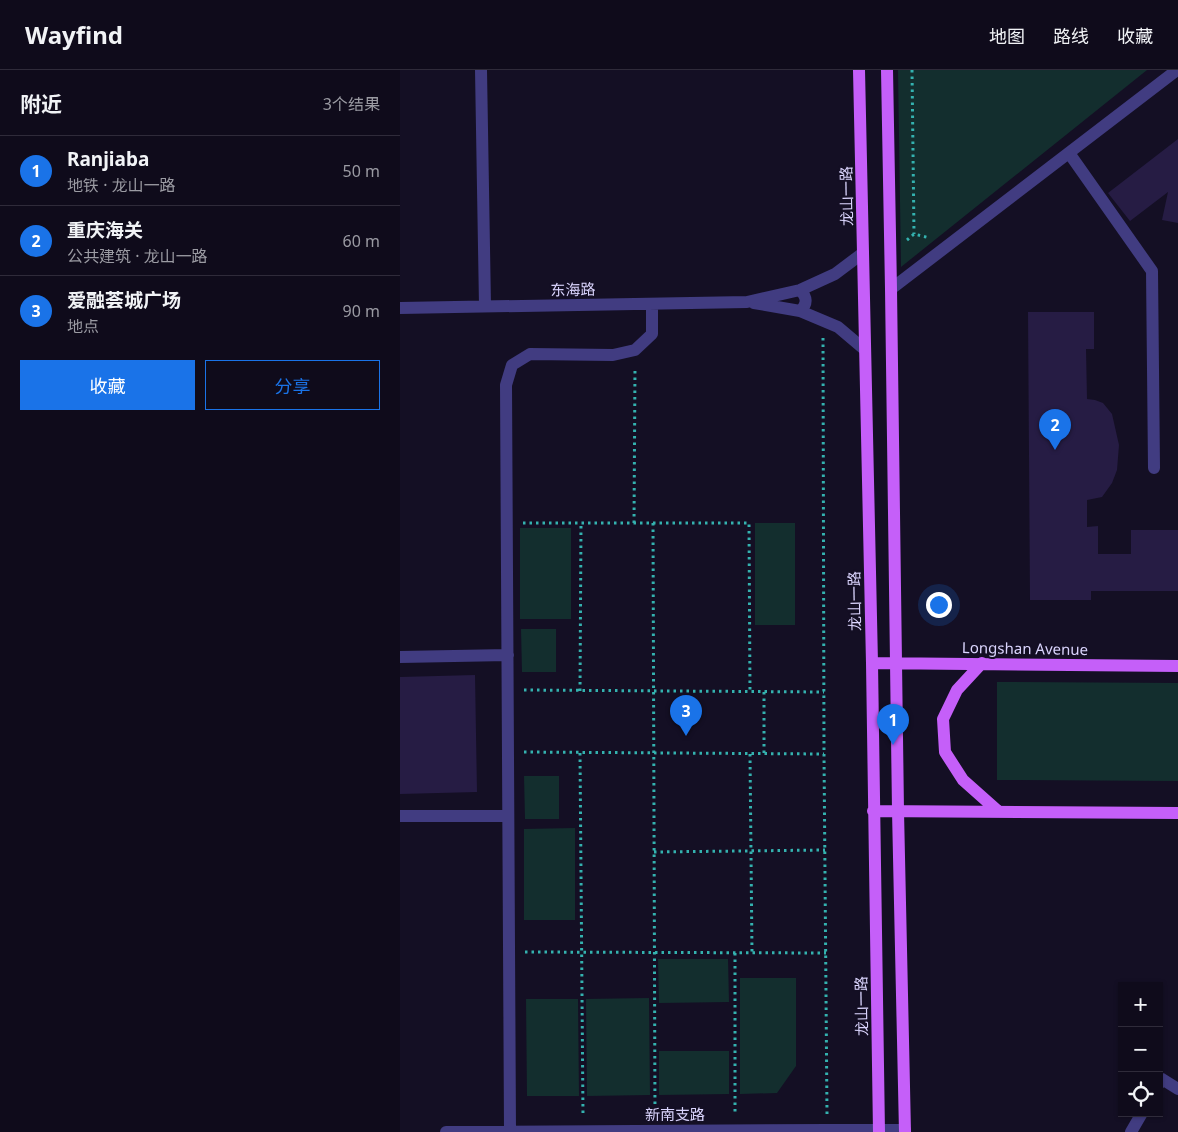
<!DOCTYPE html>
<html lang="zh">
<meta charset="utf-8">
<style>
body{margin:0;font-family:"Noto Sans","Noto Sans SC",sans-serif;background:#181424;color:#f1f3f6}
.controls{position:absolute;right:15px;bottom:15px;display:grid;overflow:hidden;border-radius:0px;box-shadow:0 1px 4px #0004}
.controls button{width:45px;height:45px;display:grid;place-items:center;padding:0;border:0;border-bottom:1px solid #2f2b3a;background:#0f0b1b;color:#f1f3f6;font:25px sans-serif}
.you{position:absolute;left:538px;top:534px;width:18px;height:18px;margin:-12px;border:4px solid #fff;border-radius:50%;background:#1a73e8;box-shadow:0 0 0 8px #1a73e833}
.badge{display:grid;place-items:center;width:32px;height:32px;border-radius:50%;background:#1a73e8;color:#fff;font-size:16px;font-weight:700}
.pin{position:absolute;translate:-50% -41px;filter:drop-shadow(0 1px 2px #0008)}
.pin::after{content:'';position:absolute;top:26px;width:18px;height:15px;background:inherit;clip-path:polygon(0 0,100% 0,50% 100%)}
.list{margin:0;padding:0;list-style:none}
h2{display:flex;justify-content:space-between;align-items:center;height:65px;margin:0;padding:0 20px;font-size:21px}
h2 small{font-size:16px;font-weight:400;color:#9b9ba3}
.list li{display:grid;grid-template-columns:32px 1fr auto;gap:15px;align-items:center;box-sizing:border-box;height:70px;padding:0 20px;border-top:1px solid #2f2b3a}
.list b{display:block;font-size:19px;white-space:nowrap}
.list p{margin:0;font-size:16px;white-space:nowrap;color:#9b9ba3}
.list em{font-size:16px;font-style:normal;color:#9b9ba3}
.actions{display:flex;gap:10px;padding:15px 20px}
.actions a{flex:1;padding:11px 0;border:1px solid #1a73e8;border-radius:0px;text-align:center;font-size:18px;color:#1a73e8}
.actions .main{background:#1a73e8;color:#fff}
.icon{flex:none;width:28px;height:28px;fill:none;stroke:currentColor;stroke-width:2;stroke-linecap:round;stroke-linejoin:round}
.map{position:relative;flex:none;width:778px;height:1062px;overflow:hidden}
header{display:flex;align-items:center;gap:30px;box-sizing:border-box;height:70px;padding:0 25px;background:#0f0b1b;border-bottom:1px solid #2f2b3a}
header strong{font-size:24px}
nav{display:flex;gap:28px;margin-inline-start:auto;font-size:18px}
main{display:flex}
aside{flex:1;background:#0f0b1b}
.map>svg:first-child{display:block}
.green{fill:#132e2e}
.building{fill:#261c44}
.lines{fill:none;stroke-linecap:round;stroke-linejoin:round}
.path{stroke:#34b2af;stroke-width:3;stroke-dasharray:2.5 4;stroke-linecap:butt}
.minor{stroke:#413c81;stroke-width:12}
.major{stroke:#c55ff9;stroke-width:12}
.labels{text-anchor:middle;dominant-baseline:central;stroke-width:4;stroke-linejoin:round;paint-order:stroke}
.street-label{font-size:15px;fill:#dad4fd;stroke:#140f24}
</style>
<header>
<strong>Wayfind</strong>
<nav><a>地图</a><a>路线</a><a>收藏</a></nav>
</header>
<main>
<aside>
<h2>附近<small>3个结果</small></h2>
<ul class="list">
<li><span class="badge">1</span><div><b>Ranjiaba</b><p>地铁 · 龙山一路</p></div><em>50 m</em></li>
<li><span class="badge">2</span><div><b>重庆海关</b><p>公共建筑 · 龙山一路</p></div><em>60 m</em></li>
<li><span class="badge">3</span><div><b>爱融荟城广场</b><p>地点</p></div><em>90 m</em></li>
</ul>
<div class="actions"><a class="main">收藏</a><a>分享</a></div>
</aside>
<div class="map">
<svg width="778" height="1062" viewBox="0 0 778 1062">
<rect width="100%" height="100%" fill="#140f24"/>
<path class="green" d="M498,0H747L501,197Z
M355,453H395V555H355Z
M120,458H171V549H120Z
M121,559H156V602H122Z
M597,612L778,613V711L597,710Z
M124,706H159V749H125Z
M175,758V850H124V759Z
M258,889H328L329,932L259,933Z
M340,908H396V996L377,1023L340,1024Z
M249,928L250,1025L187,1026L186,929Z
M126,929H178L179,1026H127Z
M259,981H329V1024L259,1025Z"/>
<path class="building" d="M778,69V153L762,150L768,122L730,151L708,123Z
M628,242H694V279H686L687,329L695,330L703,333L712,344L719,375L717,400L712,413L702,427L687,430V457L698,456V484H731V460H778V521H691V530H630Z
M75,605L77,722L0,724V607Z"/>
<g class="lines">
<path class="path" d="M512,0L514,164
M507,170L514,164L530,168
M423,268L424,684L427,1044
M123,453H349L350,622
M234,453L235,297
M253,453L255,1045
M124,620L424,622
M180,621L181,454
M364,622V684
M124,682L424,684
M180,683L183,1045
M350,684L352,883
M254,782L425,780
M125,882L426,883
M335,883V1044"/>
<path class="minor" d="M81,0L85,236
M669,83L752,201L754,398
M491,219L777,0
M400,220C407,227 408,234 400,241
M354,233L400,241L438,257L464,279
M0,238L347,232L400,220L435,204L463,183
M0,587L108,585
M0,746H108
M759,1014L762,1009L778,1019
M110,1061L106,315L112,295L130,284L213,285L235,280L252,264V234
M46,1062L428,1060H505
M731,1062L742,1043"/>
<path class="major" d="M459,0L472,593L479,1062
M487,0L491,219L498,741L505,1062
M472,593L778,596
M582,593L557,620L543,649L545,682L563,710L599,742
M473,741L778,743"/>
</g>
<g class="labels">
<g class="street-label">
<text transform="translate(446 126) rotate(-91)">龙山一路</text>
<text transform="translate(173 219) rotate(-1)">东海路</text>
<text transform="translate(454 531) rotate(-91)">龙山一路</text>
<text transform="translate(625 578) rotate(1)">Longshan Avenue</text>
<text transform="translate(461 936) rotate(-91)">龙山一路</text>
<text x="275" y="1044">新南支路</text>
</g>
</g>
</svg>
<div class="controls">
<button>+</button>
<button>−</button>
<button><svg class="icon" aria-label="locate" viewBox="0 0 24 24"><circle cx="12" cy="12" r="6"/><path d="M12 2v4M12 18v4M2 12h4M18 12h4"/></svg></button>
</div>
<div class="you"></div>
<div class="pin badge" style="left:493px;top:675px">1</div>
<div class="pin badge" style="left:655px;top:380px">2</div>
<div class="pin badge" style="left:286px;top:666px">3</div>
</div>
</main>
